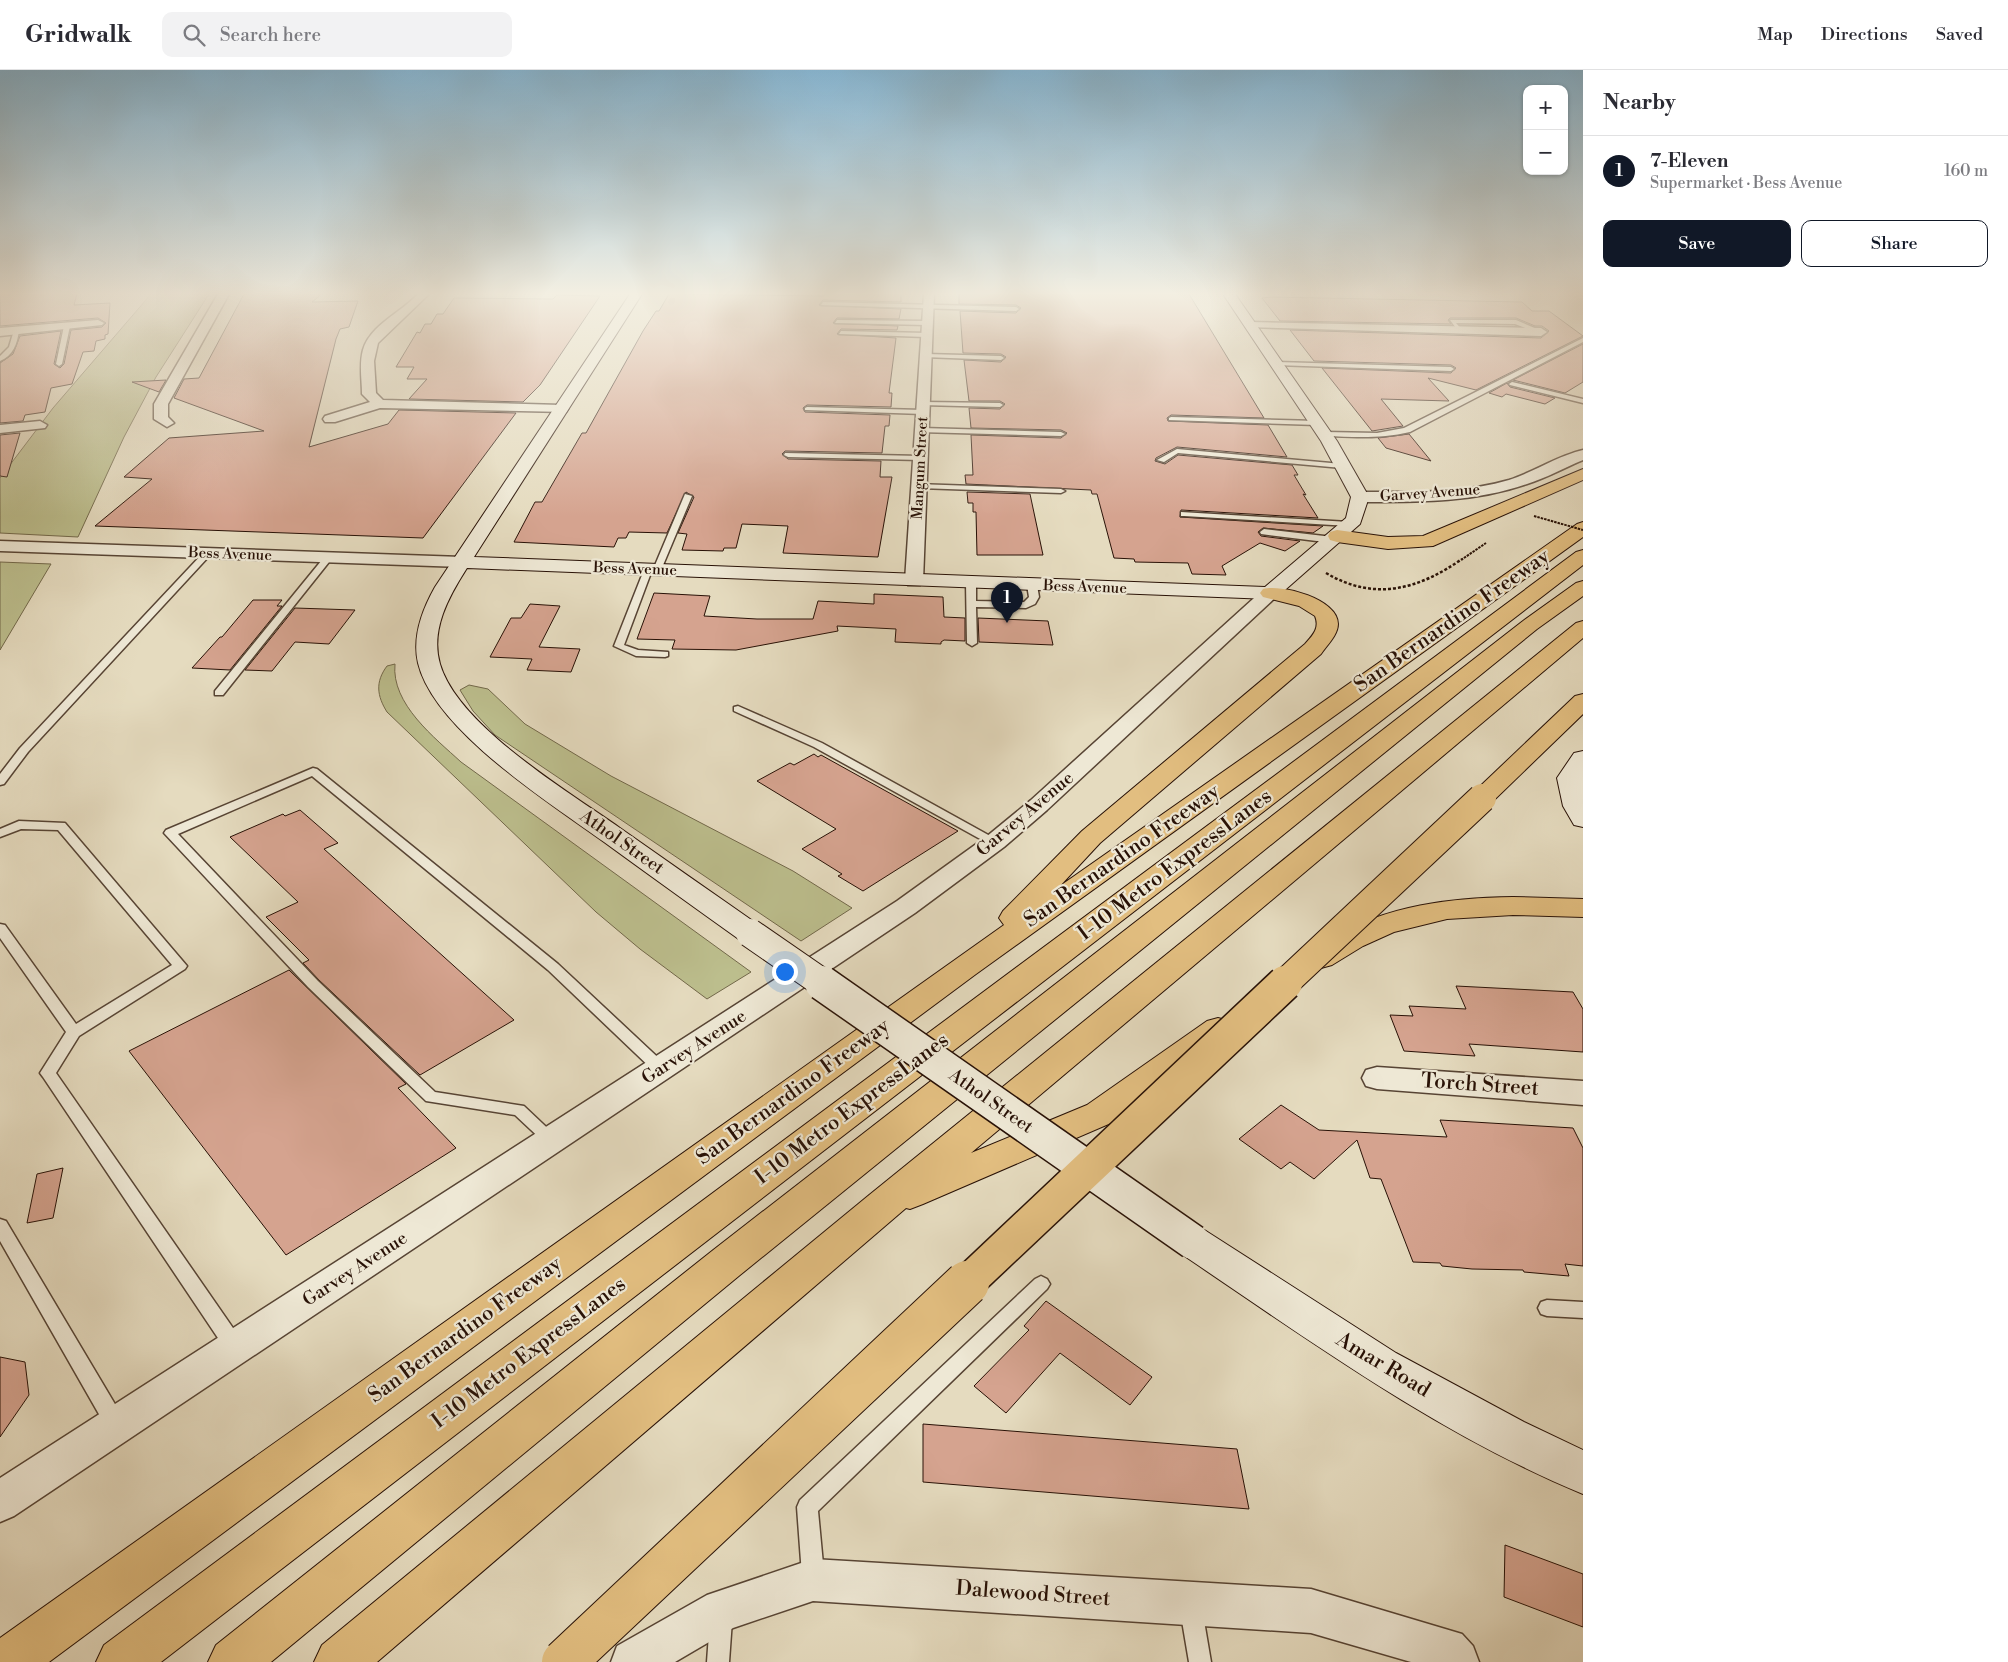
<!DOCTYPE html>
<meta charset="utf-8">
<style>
body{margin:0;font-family:"Libre Bodoni",serif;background:#f2f2f3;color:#2b2b33}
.controls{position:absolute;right:15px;top:15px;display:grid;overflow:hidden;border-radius:10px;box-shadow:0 1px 4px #0004}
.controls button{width:45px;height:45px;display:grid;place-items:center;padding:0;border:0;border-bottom:1px solid #e1e1e2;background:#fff;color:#2b2b33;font:25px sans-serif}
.you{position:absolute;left:784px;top:901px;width:18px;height:18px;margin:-12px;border:4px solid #fff;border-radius:50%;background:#1a73e8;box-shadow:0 0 0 8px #1a73e833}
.badge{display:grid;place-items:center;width:32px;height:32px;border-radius:50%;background:#111827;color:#fff;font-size:16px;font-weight:700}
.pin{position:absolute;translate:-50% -41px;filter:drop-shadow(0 1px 2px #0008)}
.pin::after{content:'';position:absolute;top:26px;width:18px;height:15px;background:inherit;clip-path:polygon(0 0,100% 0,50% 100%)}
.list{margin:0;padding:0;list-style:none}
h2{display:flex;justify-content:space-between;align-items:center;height:65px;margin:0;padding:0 20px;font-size:21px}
h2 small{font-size:16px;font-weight:400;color:#7c7c81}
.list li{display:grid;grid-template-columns:32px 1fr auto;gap:15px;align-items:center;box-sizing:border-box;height:70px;padding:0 20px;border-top:1px solid #e1e1e2}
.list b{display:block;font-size:19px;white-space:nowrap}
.list p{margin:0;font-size:16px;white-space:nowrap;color:#7c7c81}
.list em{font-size:16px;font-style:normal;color:#7c7c81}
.actions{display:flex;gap:10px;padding:15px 20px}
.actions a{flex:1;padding:11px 0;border:1px solid #111827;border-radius:10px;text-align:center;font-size:18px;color:#111827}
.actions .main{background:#111827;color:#fff}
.icon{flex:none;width:28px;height:28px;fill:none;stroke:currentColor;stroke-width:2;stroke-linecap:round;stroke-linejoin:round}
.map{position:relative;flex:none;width:1583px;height:1592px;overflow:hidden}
header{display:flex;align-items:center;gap:30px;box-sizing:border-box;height:70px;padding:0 25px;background:#fff;border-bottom:1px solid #e1e1e2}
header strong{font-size:24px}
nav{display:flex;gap:28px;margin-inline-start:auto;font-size:18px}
.search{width:350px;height:45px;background:#f2f2f3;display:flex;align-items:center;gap:12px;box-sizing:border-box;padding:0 18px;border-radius:10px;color:#7c7c81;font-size:19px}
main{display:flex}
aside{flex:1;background:#fff}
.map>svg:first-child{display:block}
.green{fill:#bcbe8d;stroke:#72684a}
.building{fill:#d5a38f;stroke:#281106}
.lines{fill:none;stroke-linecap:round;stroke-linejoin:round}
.lane-casing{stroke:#574434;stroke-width:3}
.street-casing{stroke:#574434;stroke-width:3}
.secondary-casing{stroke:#281106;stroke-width:2}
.highway-casing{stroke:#281106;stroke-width:2}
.path-far1{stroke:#281106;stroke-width:2;stroke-dasharray:2.5 1;stroke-linecap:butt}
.path{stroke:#281106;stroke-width:2.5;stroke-dasharray:3 2;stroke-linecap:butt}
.lane{fill:#eee8d5;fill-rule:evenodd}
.street{fill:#eee8d5;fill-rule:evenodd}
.secondary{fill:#eee8d5;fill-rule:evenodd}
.highway{fill:#e2be80;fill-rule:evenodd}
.secondary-bridge-far1-casing{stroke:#281106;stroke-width:30;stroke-linecap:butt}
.secondary-bridge-casing{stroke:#281106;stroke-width:37;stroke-linecap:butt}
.highway-bridge-far2-casing{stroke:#281106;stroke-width:30;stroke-linecap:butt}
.highway-bridge-far1-casing{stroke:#281106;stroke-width:37;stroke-linecap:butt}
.highway-bridge-casing{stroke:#281106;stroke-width:46;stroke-linecap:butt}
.path-bridge{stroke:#281106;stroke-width:2;stroke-dasharray:2.5 1;stroke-linecap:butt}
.secondary-bridge-far1{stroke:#eee8d5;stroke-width:28}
.secondary-bridge{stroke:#eee8d5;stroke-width:34}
.highway-bridge-far2{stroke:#e2be80;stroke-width:28}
.highway-bridge-far1{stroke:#e2be80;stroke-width:34}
.highway-bridge{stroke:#e2be80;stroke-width:44}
.labels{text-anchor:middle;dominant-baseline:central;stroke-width:4.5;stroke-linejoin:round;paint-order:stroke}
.far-street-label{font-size:15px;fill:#281106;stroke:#eee8d5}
.street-label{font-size:18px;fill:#281106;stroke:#eee8d5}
.near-street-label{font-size:21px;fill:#281106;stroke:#eee8d5}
</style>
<header>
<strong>Gridwalk</strong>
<div class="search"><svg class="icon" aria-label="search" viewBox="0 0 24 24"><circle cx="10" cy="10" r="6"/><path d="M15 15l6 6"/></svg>Search here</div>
<nav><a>Map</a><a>Directions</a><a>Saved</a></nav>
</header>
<main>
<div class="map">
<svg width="1583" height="1592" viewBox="0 0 1583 1592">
<rect width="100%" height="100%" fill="#e5dbbf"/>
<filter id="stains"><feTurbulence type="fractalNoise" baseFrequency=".004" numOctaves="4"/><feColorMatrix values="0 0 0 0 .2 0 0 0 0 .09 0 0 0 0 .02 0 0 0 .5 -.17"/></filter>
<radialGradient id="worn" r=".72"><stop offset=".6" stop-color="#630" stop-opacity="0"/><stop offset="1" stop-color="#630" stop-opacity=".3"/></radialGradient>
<path class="green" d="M151,224H209L156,307L124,367L78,467L0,463V408L53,338Z
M0,492L51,494L0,580Z
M395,594C391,634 435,668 461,692L751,902L707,929L640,879L596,842L387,642C377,626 375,612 387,596Z
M469,615L488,619L525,654L611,706L793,801L852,838L801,871L495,665L473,641L460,620Z"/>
<path class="building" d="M0,224H77L74,235L110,233L108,264L105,265V269L96,271L94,281L83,282L72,314L51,318L45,342L25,345L23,351L0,353V293L13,284L20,266L61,261L54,294L60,298L64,294L71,260L102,257L106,253L98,248L0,256Z
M244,224H322L312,232L358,231L349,257L340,259L336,269L309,377L388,354L399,340L516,343L423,468L95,456L152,409L124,407L169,368L264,361L174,328L184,309L199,308Z
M669,224L824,226L825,224H901V232L823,230L819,235L901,239L899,249L837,248L833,253L898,256L897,260L841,259L837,264L896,268L889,323H892L891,337L807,335L803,338L805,342L890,345L889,356H885L882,383L785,381L782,384L788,389L881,391L880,407H892L878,487L783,483L788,456L742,454L736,478H724L723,481L682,480L687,464L678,463L694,427L686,422L667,463L629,462L626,468H618L614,477L514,472L535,432H542L582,363H586L643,261L656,241H659Z
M959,224H1189L1264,348L1171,345L1167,348L1168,351L1268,355L1287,387L1177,377L1156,388L1155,391L1165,394L1178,385L1292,395L1298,405H1294L1306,425L1303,424L1318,448L1181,440L1180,447L1323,456L1313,463L1263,458L1258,462L1261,466L1300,471L1285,481L1260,473L1222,496L1226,505L1192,504L1188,493L1135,492L1134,489L1114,488L1097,424H1092L1091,420L966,414L965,405H973L971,365L1061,368L1067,363L1061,360L971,358L969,338L1000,339L1005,334L1000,331H969L964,290L1001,292L1006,287L1001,284L963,283L960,241L1016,243L1021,238L1016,235L959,234Z
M557,225L600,226L540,315L523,332L409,329L427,309H407L414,297H396L417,262L420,263L425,254H431L437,244H443L454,228L553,229Z
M1272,227L1522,232L1532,241H1549L1583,266L1476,320L1428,308L1449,331L1381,329L1403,356L1372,361L1322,298L1451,303L1456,298L1451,295L1314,291L1290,260L1541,268L1549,261L1542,256H1535L1516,248H1450L1448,250L1451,254L1280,251L1262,228Z
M1583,274V312L1565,323L1513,310Z
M166,310L159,322L132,312Z
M1507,313L1510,317L1555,328L1545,334L1506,324L1502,327L1489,323Z
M20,363L7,407L0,406V365Z
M1409,364L1431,391L1386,378L1378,368Z
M967,422L1030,424L1043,485H977L976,442H973V433H968Z
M654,523L710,526L704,546L757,549H813L818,531L874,534V524L943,527L944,547L965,548V571L944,570L941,572V574L895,572L896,559L837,556L838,561L736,580L672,579L675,570L637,569Z
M253,530H282L277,536H282L230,600L192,598L220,567H222Z
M530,534L560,536L539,577L580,579L571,602L527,600L532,589L490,587L511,548H521Z
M295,538L355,540L329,574L295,572L272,601L245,600Z
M978,548L1048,551L1053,575L979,572Z
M814,684L818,687L821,685L958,761L863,821L838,806L842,804L802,779L836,759L757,711L790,693L794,695Z
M300,740L338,773L324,779L514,950L420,1005L319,910L303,893L309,890L266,847L298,832L230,767L283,744L285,746Z
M289,900L406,1014L398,1018L456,1078L286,1185L129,981Z
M1456,916L1573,922L1583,939V982L1469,974L1475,986L1404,981L1390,945L1413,946L1409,936L1466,939Z
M1281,1035L1319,1060L1447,1067L1440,1050L1573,1058L1583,1078V1196L1565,1194L1569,1206L1524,1202L1523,1200L1472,1199L1442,1196L1440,1193L1413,1192L1381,1109L1370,1108L1357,1070L1314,1109L1290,1092L1281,1099L1239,1069Z
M63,1098L53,1148L27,1153L37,1104Z
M1046,1231L1152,1307L1130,1335L1060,1283L1006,1343L974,1316L1029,1260L1024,1256Z
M0,1287L25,1292L29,1325L0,1367Z
M923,1354L1237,1379L1249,1439L923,1412Z
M1505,1475L1583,1504V1557L1504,1527Z"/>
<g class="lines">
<defs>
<path id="lane" d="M823,232L1016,237L1019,239L1016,241L821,235Z
M837,250L927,251L930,253L927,255L835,253Z
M1450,250H1516L1544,262L1539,263L1515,254L1456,253L1462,260L1459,262Z
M67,254L70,256L62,294L59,296L56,294L64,256Z
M14,260L19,261C17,274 13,286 0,291V286L9,277Z
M841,261L926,263L929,265L926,267L839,264Z
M1583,268V272L1410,362C1381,369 1354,367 1325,366L1321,364L1325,362L1377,363L1404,358Z
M926,284L1001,286L1004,288L1001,290L924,287Z
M1277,292L1451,297L1454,299L1451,301L1275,295Z
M1512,312L1583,329V333L1510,315L1509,314Z
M923,332L1000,333L1003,335L1000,337L921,335L920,334Z
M807,337L923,340L926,342L923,344L805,340V338Z
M1171,347L1317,351L1321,353L1317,355L1169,350V348Z
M922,358L1061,362L1065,364L1061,366L919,362L918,360Z
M1177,379L1342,394L1346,396L1342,398L1178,383L1164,392L1157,390Z
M785,383L921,386L925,388L921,390L788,387L784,385Z
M916,414L1061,419L1065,421L1061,423L919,418L915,416Z
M685,424L692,426L661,500L654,502L653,500Z
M1181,442L1349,452L1353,454L1349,456L1184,446H1181Z
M1264,459L1333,467L1337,470L1333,473L1261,464L1260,462Z
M205,481L212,483L28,682L4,714L0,715V704L20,678Z
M326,485L333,487L223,625H215V621Z
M648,497L652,500L624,575L638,580L668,582V586L665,587L636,586L614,576L644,500Z
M971,510L976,513V531L1024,532L1029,527L1027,515L1032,512L1037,515L1039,527L1035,534L1026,538L976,537L977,573L972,576L967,573L966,513Z
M738,636L822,673L1001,772L995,776L991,775L814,677L734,641V637Z
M313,698L317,699L558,894L666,995L669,999L666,1003L661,1005L656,1003L548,900L312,706L178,764L318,911L435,1022L524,1036L560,1070L558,1074L552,1076L546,1074L515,1045L426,1031L308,917L164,763L166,760Z
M19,751L65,753L187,896L185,899L79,966L56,1003L242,1271L244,1277L242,1283L235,1285L228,1283L43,1007L40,1003L66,962L0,868V854L5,855L76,954L172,895L58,760L21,759L0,767V759Z
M0,1149L6,1151L122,1346L125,1353L122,1360L115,1362L108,1360L0,1171Z
M1041,1206L1047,1209L1050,1214L1047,1219L818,1441L824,1505L821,1513L813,1516L805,1513L802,1505L797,1437L800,1430L1035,1209Z
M1547,1230L1583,1232V1248L1547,1246L1541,1244L1538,1238L1541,1232Z
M1191,1528L1199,1531L1202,1539L1211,1592H1189L1180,1539L1183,1531Z
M721,1539L729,1542L732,1550L729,1592H707L710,1550L713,1542Z"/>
<path id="street" d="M218,224H229L168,334V347L174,353L167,357L154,349V334Z
M418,224H429L378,273L374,291L376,323L383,330L561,335L568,339L566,342L380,338L335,352H325L323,349L325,346L370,332L362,324C362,310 359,294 363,280C370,255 401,243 418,224Z
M924,224H934L923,511L920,515H908L905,511Z
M98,250L104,253L102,255L0,266V258Z
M1250,252L1541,258L1547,262L1541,266L1246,257V253Z
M40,351L47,355L45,358L0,363V355Z
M1583,380V390C1564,398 1546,408 1527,414C1473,433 1416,432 1360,432L1352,427L1360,422C1409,422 1461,424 1509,410C1534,402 1557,386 1583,380Z
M0,471L462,487L468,488L471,492L468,496L462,497L0,481Z
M1270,518L1276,519L1279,523L1276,527L1047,740L1004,777L915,843L14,1446L0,1452V1408L897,831L986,767L1031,730L1264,519Z
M1377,997L1583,1011V1035L1377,1019L1366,1016L1362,1008L1366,1000Z
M813,1489L1311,1519L1462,1564L1473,1576L1479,1592H1411L1311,1563L813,1531L733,1558L675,1592H611L617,1576L707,1525Z"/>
<path id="secondary" d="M630,224H642L474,487L1265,517L1346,448L1351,427L1321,371L1223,224H1235L1337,371L1369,427L1360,454L1277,527L1270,529L467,498C449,526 430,560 440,594C458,656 569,722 620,758C667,791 714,824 760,856L765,863L760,870L750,873L740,870C694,837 649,805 604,772C550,733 434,660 418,593C412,567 422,540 435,517Z
M1583,681V757L1574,755L1563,736L1557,708L1574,683Z
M1193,1156L1206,1161L1396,1283L1524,1352L1583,1380V1424C1438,1364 1309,1270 1180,1183L1174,1172L1180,1161Z"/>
<path id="highway" d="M1583,399V410L1433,476L1388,479L1337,472L1330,470L1328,466L1330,462L1337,460L1388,467L1423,466Z
M1583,452V467L976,904L49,1592H0V1568L1004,855L999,848L1003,841L1082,761L1305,574C1313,565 1320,558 1315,546L1299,536L1263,527L1260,523L1263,519C1282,514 1338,529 1338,554C1338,565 1327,575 1321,584L1100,773L1060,816L1577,454Z
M1583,480V495L161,1592H96L104,1575L1576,482Z
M1583,511V526L1537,559L740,1205L271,1592H208L216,1575L712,1181L1523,551L1576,513Z
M1583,551V568L971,1083L1087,1035L1207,951L1218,948L1229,951L1234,959L1229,967L1111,1053L923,1134L910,1139L906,1138L377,1592H314L322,1575L868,1126L1576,553Z
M1583,624V644L1491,733L1482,736L1473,733L1469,728L1473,723L1575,626Z
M1513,827L1583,829V847L1513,845L1447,849L1394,862L1363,876L1332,895L1321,898L1310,895L1306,888C1312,878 1323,874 1333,868C1387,835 1451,828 1513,827Z"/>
</defs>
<use href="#lane" class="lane-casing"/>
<use href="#street" class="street-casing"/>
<use href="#secondary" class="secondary-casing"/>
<use href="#highway" class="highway-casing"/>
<path class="path-far1" d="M1461,490L1486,473"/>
<path class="path" d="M1326,503C1375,532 1419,519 1462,489"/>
<use href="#lane" class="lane"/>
<use href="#street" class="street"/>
<use href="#secondary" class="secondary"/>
<use href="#highway" class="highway"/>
<defs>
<path id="secondary-bridge-far1" d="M750,863L824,914"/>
<path id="secondary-bridge" d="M822,913L1193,1172"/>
<path id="highway-bridge-far2" d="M1284,914L1482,728"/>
<path id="highway-bridge-far1" d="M966,1214L1285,913"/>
<path id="highway-bridge" d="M564,1592L967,1213"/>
</defs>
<use href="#secondary-bridge-far1" class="secondary-bridge-far1-casing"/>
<use href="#secondary-bridge" class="secondary-bridge-casing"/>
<use href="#highway-bridge-far2" class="highway-bridge-far2-casing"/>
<use href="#highway-bridge-far1" class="highway-bridge-far1-casing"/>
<use href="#highway-bridge" class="highway-bridge-casing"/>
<path class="path-bridge" d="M1534,446L1583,460"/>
<use href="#secondary-bridge-far1" class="secondary-bridge-far1"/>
<use href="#secondary-bridge" class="secondary-bridge"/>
<use href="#highway-bridge-far2" class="highway-bridge-far2"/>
<use href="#highway-bridge-far1" class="highway-bridge-far1"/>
<use href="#highway-bridge" class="highway-bridge"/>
</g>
<linearGradient id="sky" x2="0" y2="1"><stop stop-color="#87b7d4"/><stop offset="0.5" stop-color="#f3efe2"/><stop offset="1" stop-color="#f3efe2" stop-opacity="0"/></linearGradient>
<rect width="1583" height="447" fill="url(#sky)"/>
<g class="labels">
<g class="far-street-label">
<text transform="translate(920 398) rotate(-87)">Mangum Street</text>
<text transform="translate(1430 423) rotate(-4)">Garvey Avenue</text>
<text transform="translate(230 484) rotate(2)">Bess Avenue</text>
<text transform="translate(635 499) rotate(2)">Bess Avenue</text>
<text transform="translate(1085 517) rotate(2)">Bess Avenue</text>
</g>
<g class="street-label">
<text transform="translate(1025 744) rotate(-40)">Garvey Avenue</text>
<text transform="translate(622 772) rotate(35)">Athol Street</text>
<text transform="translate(694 977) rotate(-33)">Garvey Avenue</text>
<text transform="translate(991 1031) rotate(35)">Athol Street</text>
<text transform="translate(355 1199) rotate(-33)">Garvey Avenue</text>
</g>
<g class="near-street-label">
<text transform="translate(1452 551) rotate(-35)">San Bernardino Freeway</text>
<text transform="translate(1122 786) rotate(-35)">San Bernardino Freeway</text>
<text transform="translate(1175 795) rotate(-37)">I-10 Metro ExpressLanes</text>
<text transform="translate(1480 1015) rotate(4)">Torch Street</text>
<text transform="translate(793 1022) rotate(-36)">San Bernardino Freeway</text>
<text transform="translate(852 1039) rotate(-37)">I-10 Metro ExpressLanes</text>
<text transform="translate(465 1260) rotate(-36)">San Bernardino Freeway</text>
<text transform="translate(529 1283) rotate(-37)">I-10 Metro ExpressLanes</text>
<text transform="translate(1383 1295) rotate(31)">Amar Road</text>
<text transform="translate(1033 1524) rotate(4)">Dalewood Street</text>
</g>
</g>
<rect width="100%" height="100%" filter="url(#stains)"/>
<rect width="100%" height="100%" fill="url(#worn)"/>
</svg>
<div class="controls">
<button>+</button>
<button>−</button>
</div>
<div class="you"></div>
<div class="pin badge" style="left:1007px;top:553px">1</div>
</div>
<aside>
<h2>Nearby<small></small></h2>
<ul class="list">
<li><span class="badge">1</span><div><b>7-Eleven</b><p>Supermarket · Bess Avenue</p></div><em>160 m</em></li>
</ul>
<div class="actions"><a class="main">Save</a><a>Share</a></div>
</aside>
</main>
